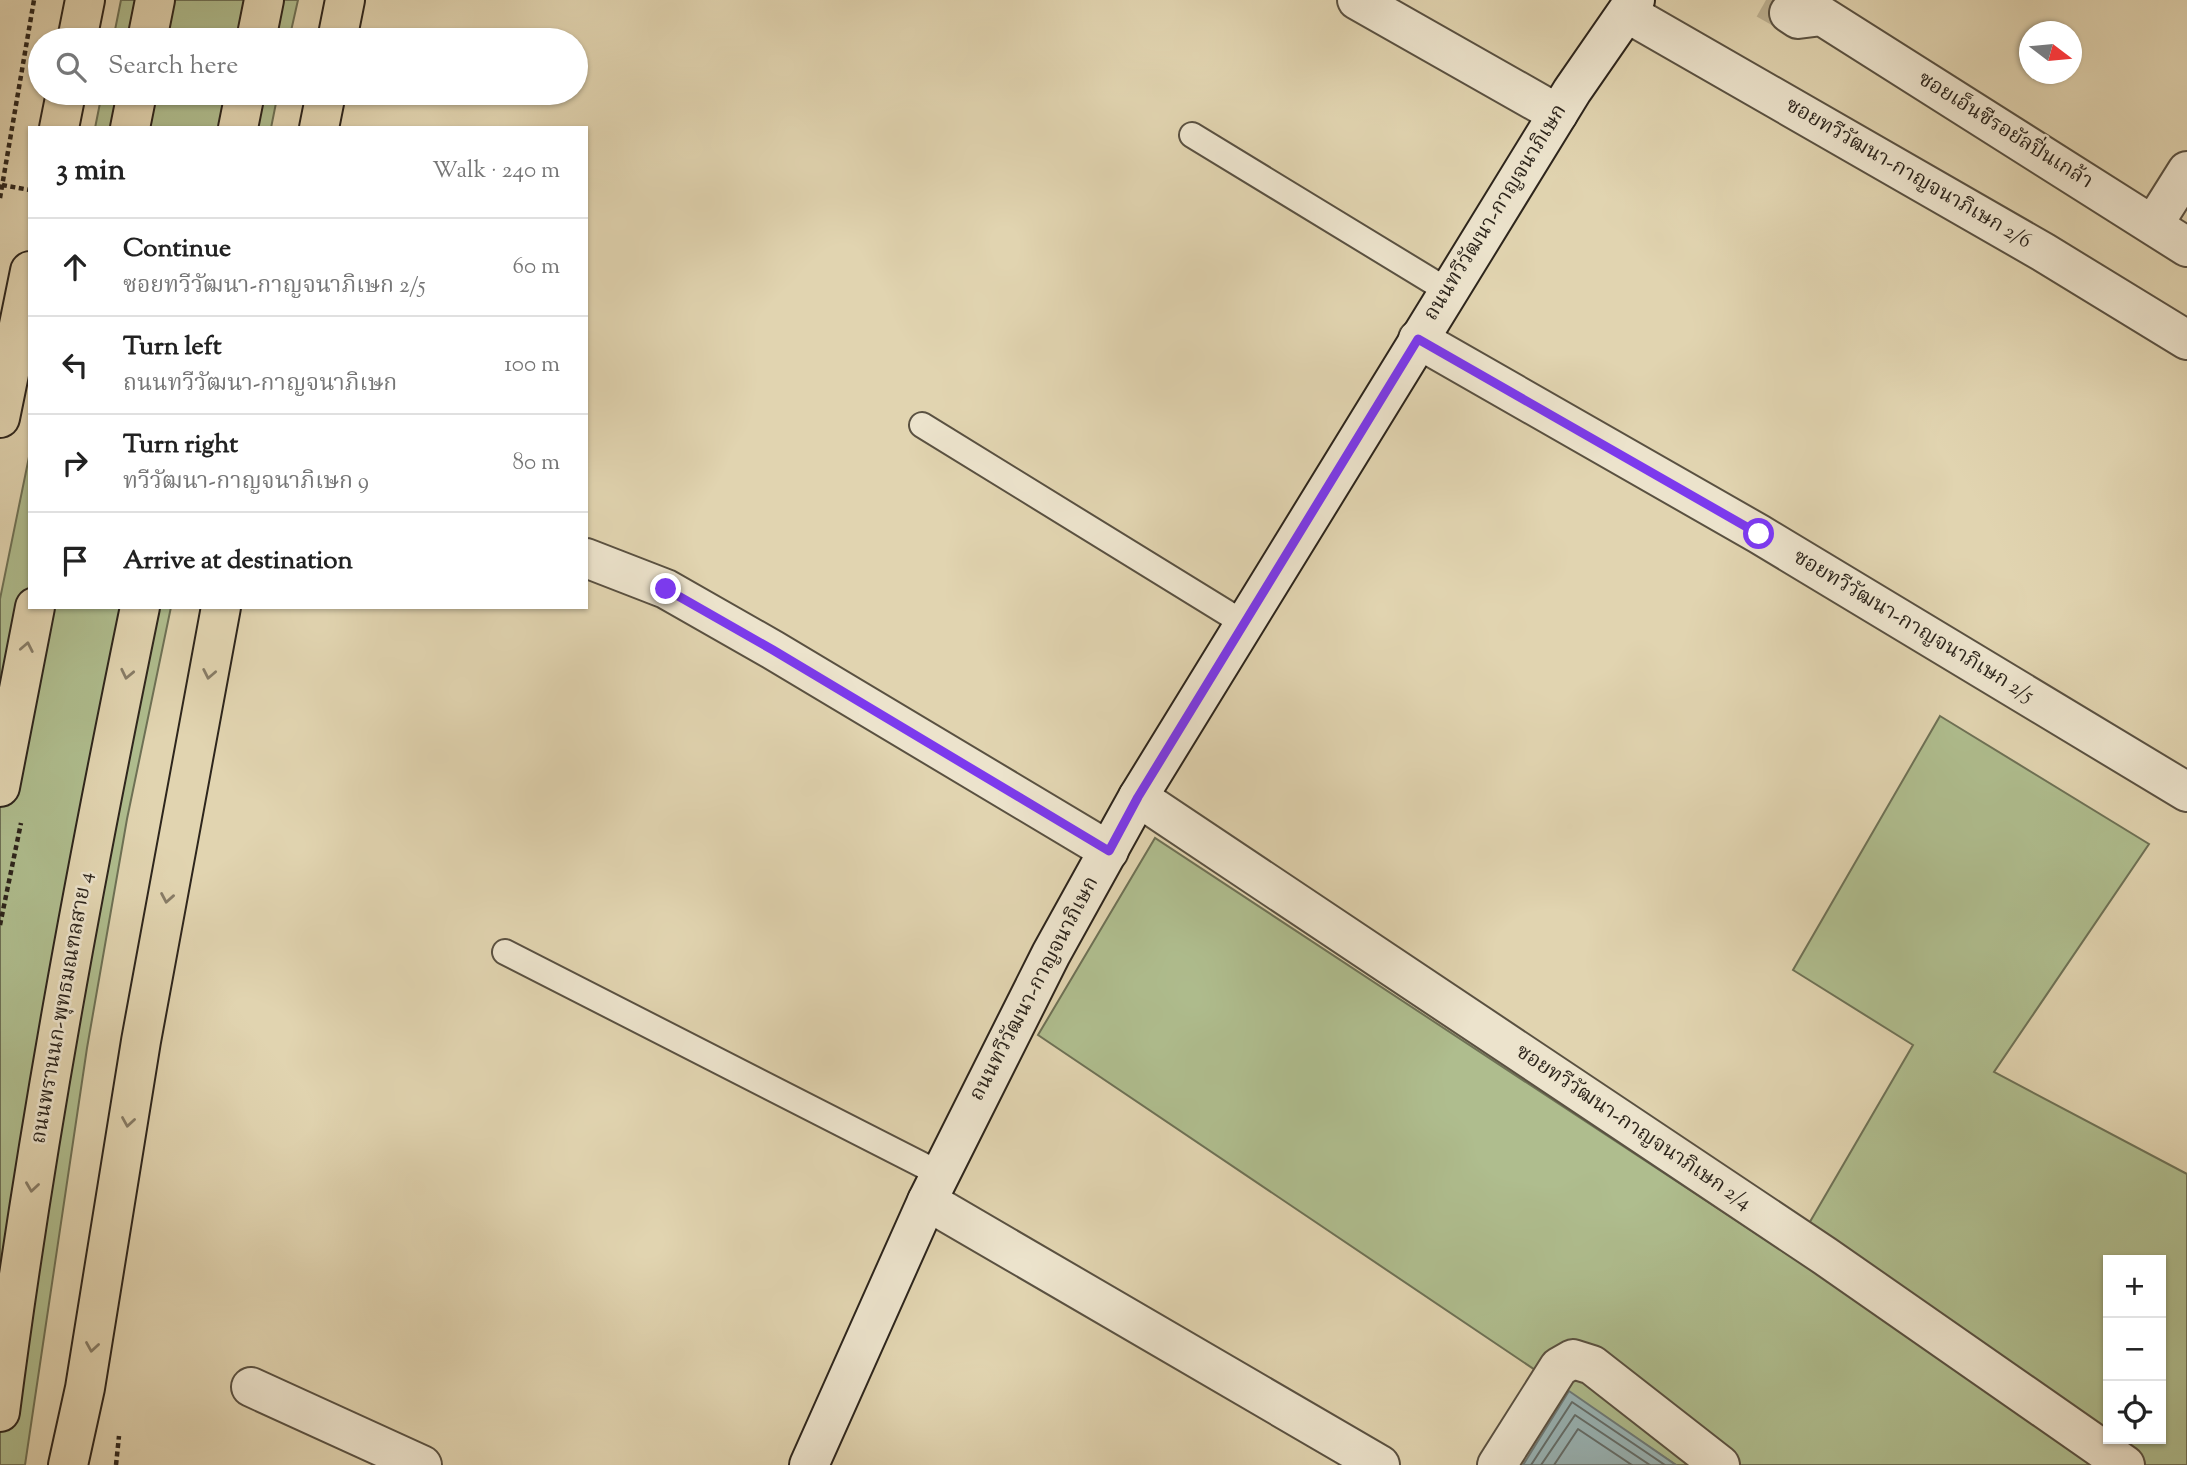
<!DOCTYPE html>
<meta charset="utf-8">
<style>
body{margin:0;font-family:"Sorts Mill Goudy","Noto Serif Thai",serif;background:#f2f2f2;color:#222}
.controls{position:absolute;right:21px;bottom:21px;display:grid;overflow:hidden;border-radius:0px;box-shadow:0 2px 5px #0004}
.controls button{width:63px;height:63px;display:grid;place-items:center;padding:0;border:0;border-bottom:2px solid #e0e0e0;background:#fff;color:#222;font:35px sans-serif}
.compass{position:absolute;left:2019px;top:21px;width:63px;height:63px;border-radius:50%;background:#fff;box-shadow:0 2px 5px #0004;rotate:106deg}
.stop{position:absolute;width:21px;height:21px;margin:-16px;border:5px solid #7c3aed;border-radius:50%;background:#fff}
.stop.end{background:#7c3aed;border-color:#fff;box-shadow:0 2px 7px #0008}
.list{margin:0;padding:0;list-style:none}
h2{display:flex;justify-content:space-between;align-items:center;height:91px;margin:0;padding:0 28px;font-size:30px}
h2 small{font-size:23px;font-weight:400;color:#767676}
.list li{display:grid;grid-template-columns:46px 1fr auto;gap:21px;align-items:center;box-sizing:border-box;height:98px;padding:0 28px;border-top:2px solid #e0e0e0}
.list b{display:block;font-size:26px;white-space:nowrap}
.list p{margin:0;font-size:23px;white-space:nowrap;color:#767676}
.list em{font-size:23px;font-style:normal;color:#767676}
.icon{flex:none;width:38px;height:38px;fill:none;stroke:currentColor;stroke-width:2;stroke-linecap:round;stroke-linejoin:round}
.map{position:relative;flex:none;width:2187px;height:1465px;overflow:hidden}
.search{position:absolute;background:#fff;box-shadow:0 2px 5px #0004;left:28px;top:28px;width:560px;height:77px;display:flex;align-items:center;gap:18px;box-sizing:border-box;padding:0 24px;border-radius:38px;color:#767676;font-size:26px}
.panel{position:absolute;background:#fff;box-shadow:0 2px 5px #0004;left:28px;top:126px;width:560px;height:483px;border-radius:0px}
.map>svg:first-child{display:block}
.green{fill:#afbd8e;stroke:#6e7155;stroke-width:2;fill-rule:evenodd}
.water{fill:#99b5b7;stroke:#6e7b79;stroke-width:2}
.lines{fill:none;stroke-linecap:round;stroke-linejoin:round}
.shore{stroke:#636d6a;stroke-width:2}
.street-tunnel{stroke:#bdb192;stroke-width:38;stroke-dasharray:38 19;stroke-linecap:butt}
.lane-casing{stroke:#5a5141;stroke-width:28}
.street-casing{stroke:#5a5141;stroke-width:42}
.secondary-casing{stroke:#2d251c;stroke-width:42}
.primary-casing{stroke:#2d251c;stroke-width:42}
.path{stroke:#2d251c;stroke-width:4.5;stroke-dasharray:5 3.5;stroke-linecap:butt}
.lane{stroke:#ece3cc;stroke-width:24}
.street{stroke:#ece3cc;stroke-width:38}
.secondary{stroke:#ece3cc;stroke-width:38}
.primary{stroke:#e1d4b0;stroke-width:38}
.oneway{stroke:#877c66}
.route{stroke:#7c3aed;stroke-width:9}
.labels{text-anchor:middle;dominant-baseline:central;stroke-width:5;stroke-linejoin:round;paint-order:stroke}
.street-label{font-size:21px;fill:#2d251c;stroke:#ece3cc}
</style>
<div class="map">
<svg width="2187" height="1465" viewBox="0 0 2187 1465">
<rect width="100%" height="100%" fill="#e1d4b0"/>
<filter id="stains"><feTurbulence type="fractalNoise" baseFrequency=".00286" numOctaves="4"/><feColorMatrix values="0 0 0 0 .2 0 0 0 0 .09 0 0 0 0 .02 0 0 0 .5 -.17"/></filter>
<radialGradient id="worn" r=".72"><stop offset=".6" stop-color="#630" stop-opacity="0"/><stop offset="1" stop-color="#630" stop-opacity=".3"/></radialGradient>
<path class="green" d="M121,0H298L289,40H113Z
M102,93H278L271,128H95Z
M30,452V607H171L127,819L87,1048L25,1465H0V599Z
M1940,716L2149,844L1994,1072L2187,1174V1465H1676L1038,1035L1155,838L1790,1256L1913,1045L1793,970ZM2108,1260H2161V1439H2108Z"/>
<path class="water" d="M1569,1391L1676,1465H1523Z"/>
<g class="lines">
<path class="shore" d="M1531,1465L1572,1402L1665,1465
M1541,1465L1575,1415L1650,1465
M1554,1465L1578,1429L1632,1465"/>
<path class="street-tunnel" d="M1766,0L1789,13"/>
<defs>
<path id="lane" d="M1192,135L1448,291
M922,425L1245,624
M505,952L940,1174"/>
<path id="street" d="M1357,0L1558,114
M1627,13L2043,252L2187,340
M1789,13L1798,19L1822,16L2187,247
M2153,225L2187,171
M1418,339L1759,534L2187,792
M586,558L666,589L773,650L1109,851
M1138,797L1825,1256L2125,1465
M927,1201L1380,1465
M251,1387L422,1465
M1497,1465L1559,1367L1573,1359L1592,1365L1720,1465"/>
<path id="secondary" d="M809,1465L927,1201L1051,954L1138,797L1572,91L1635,0"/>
<path id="primary" d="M77,40L85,0
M147,40L155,0
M256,40L264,0
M337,40L345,0
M59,128L66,93
M130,128L137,93
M238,128L245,93
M319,128L326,93
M0,418L30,271
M0,787L35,607
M0,1412C35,1142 85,874 140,607
M68,1465L85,1388L141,1041L221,607"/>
</defs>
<use href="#lane" class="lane-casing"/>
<use href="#street" class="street-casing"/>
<use href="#secondary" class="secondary-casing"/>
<use href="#primary" class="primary-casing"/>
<path class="path" d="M2,185L30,190
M0,198L34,0
M0,925L21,823
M116,1465L119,1436"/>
<use href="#lane" class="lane"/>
<use href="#street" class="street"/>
<use href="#secondary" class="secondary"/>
<use href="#primary" class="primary"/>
</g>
<defs><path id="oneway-chevron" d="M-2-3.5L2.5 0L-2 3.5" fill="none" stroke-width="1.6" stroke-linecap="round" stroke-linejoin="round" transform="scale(1.75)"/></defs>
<g class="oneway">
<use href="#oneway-chevron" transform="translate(27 647) rotate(-79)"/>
<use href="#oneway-chevron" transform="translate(127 674) rotate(102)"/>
<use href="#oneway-chevron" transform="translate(209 674) rotate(101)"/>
<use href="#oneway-chevron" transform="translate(167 898) rotate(100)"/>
<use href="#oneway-chevron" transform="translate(128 1122) rotate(99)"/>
<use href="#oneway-chevron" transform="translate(32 1187) rotate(98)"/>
<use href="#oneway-chevron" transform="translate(92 1347) rotate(99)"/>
</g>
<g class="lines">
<path class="route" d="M666,589L773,650L1109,851L1138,797L1418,339L1759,534"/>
</g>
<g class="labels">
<g class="street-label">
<text transform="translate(2005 131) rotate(32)">ซอยเอ็นซีรอยัลปิ่นเกล้า</text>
<text transform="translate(1908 174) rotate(30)">ซอยทวีวัฒนา-กาญจนาภิเษก 2/6</text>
<text transform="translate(1496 213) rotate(-58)">ถนนทวีวัฒนา-กาญจนาภิเษก</text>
<text transform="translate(1913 627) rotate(31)">ซอยทวีวัฒนา-กาญจนาภิเษก 2/5</text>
<text transform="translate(1035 989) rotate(-62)">ถนนทวีวัฒนา-กาญจนาภิเษก</text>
<text transform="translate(63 1008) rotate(-80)">ถนนพรานนก-พุทธมณฑลสาย 4</text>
<text transform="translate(1633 1128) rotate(34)">ซอยทวีวัฒนา-กาญจนาภิเษก 2/4</text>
</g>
</g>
<rect width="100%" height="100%" filter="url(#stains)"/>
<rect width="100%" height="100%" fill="url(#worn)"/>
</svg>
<div class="controls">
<button>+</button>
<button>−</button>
<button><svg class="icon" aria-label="locate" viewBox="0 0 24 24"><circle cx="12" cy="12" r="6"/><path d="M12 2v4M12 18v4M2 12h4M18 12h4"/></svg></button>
</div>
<svg class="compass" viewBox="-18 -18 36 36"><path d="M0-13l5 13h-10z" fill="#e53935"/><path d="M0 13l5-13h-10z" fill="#767676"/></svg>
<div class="stop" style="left:1759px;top:534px"></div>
<div class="stop end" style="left:666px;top:589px"></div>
<div class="search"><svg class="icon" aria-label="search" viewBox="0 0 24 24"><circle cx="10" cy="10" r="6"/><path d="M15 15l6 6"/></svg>Search here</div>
<section class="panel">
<h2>3 min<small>Walk · 240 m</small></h2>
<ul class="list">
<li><svg class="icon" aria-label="ahead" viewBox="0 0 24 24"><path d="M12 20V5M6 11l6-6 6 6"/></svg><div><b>Continue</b><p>ซอยทวีวัฒนา-กาญจนาภิเษก 2/5</p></div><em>60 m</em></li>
<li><svg class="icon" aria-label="left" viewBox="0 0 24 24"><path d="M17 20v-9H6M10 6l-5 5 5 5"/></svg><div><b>Turn left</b><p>ถนนทวีวัฒนา-กาญจนาภิเษก</p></div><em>100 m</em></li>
<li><svg class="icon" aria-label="right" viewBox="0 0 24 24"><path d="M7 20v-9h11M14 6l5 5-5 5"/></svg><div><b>Turn right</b><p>ทวีวัฒนา-กาญจนาภิเษก 9</p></div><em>80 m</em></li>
<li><svg class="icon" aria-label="arrive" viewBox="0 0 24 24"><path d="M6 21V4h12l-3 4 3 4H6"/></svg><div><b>Arrive at destination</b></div></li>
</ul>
</section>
</div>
